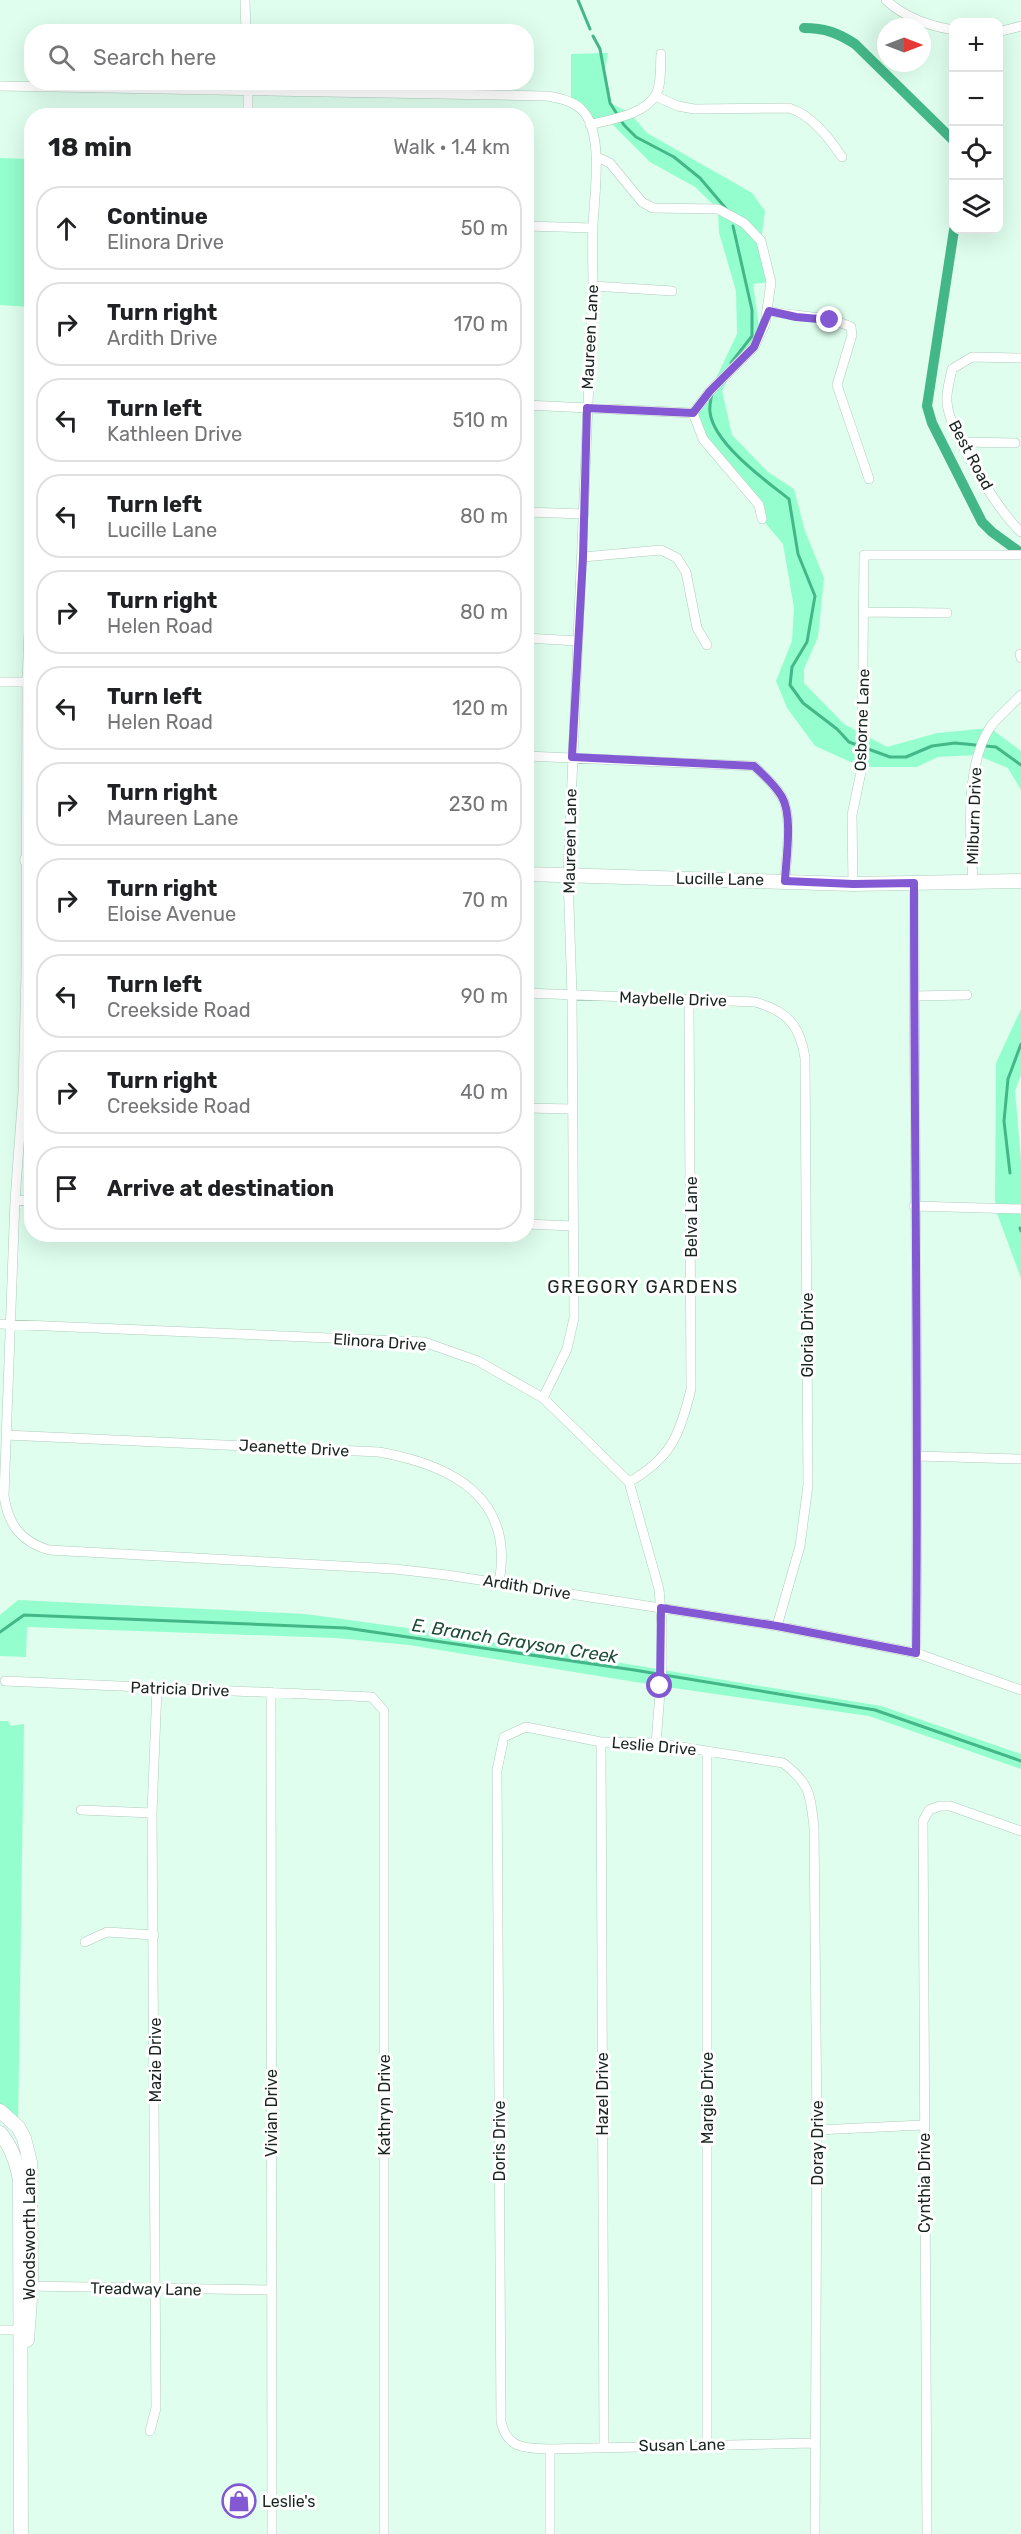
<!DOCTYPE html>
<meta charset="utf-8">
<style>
body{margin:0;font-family:Rubik,sans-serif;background:#f2f2f2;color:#202124}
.controls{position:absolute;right:18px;top:18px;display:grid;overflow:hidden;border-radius:12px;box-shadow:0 6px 24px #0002}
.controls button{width:54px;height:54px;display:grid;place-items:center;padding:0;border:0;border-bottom:2px solid #e0e0e0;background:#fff;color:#202124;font:30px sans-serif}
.compass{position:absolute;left:877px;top:18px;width:54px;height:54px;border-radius:50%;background:#fff;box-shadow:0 6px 24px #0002;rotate:90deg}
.stop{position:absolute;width:18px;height:18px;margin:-14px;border:4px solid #8359d3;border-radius:50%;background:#fff}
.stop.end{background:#8359d3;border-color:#fff;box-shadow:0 2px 6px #0008}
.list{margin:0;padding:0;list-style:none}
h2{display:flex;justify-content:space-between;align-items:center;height:78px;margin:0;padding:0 24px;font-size:26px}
h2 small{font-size:20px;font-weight:400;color:#757577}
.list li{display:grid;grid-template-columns:39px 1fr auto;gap:18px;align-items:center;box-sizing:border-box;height:84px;margin:0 12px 12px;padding:0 12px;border:2px solid #e0e0e0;border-radius:24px}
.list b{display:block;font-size:22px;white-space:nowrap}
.list p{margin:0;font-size:20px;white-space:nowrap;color:#757577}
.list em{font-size:20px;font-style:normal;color:#757577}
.icon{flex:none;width:33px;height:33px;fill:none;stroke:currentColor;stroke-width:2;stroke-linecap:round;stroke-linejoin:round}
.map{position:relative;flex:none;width:1021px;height:2534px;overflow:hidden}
.search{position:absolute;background:#fff;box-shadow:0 6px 24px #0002;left:24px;top:24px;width:510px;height:66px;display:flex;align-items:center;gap:15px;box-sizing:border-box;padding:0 21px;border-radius:24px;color:#757577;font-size:22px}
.panel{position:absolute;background:#fff;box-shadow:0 6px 24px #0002;left:24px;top:108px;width:510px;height:1134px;border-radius:24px}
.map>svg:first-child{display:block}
.green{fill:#95fece}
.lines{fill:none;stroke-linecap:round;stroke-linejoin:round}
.stream{stroke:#44b788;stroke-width:3}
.canal{stroke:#44b788;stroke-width:10}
.street-casing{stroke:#afccbd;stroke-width:10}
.secondary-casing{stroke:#afccbd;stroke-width:15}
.street{stroke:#fff;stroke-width:9}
.secondary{stroke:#fff;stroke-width:14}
.route{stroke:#8359d3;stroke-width:8}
.labels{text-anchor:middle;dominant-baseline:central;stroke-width:6;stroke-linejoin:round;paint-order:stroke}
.street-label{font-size:16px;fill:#1a2520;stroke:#fff}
.poi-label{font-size:16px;fill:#1a2520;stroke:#fff;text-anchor:start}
.neighbourhood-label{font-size:18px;letter-spacing:1.5px;fill:#1a2520;stroke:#fff}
.water-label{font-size:18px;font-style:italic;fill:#1d4c38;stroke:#fff}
</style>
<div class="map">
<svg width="1021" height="2534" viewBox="0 0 1021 2534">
<rect width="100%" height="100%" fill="#dffeee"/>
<path class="green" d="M608,53L604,75L610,103L630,113L647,133L752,193L765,211L761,241L771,282L753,284L760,334L736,363L722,391L732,435L768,472L794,489L805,531L824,578L818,637L804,669V683L844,724L887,747L937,733L990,728L1021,751V790L1008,768L977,755L938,757L917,767H862L815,746L787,708L776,681L792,641L794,608L783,544L762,519L759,505L703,439L693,413L710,391L737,334L736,291L719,233L718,209L695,187L650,162L608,120L590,125L571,103V54Z
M0,158L31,159V307L0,305Z
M1021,1009V1075L1015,1091L1021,1161V1278L995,1208L996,1063Z
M18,1600L305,1614L422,1630L881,1706L1021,1754V1769L869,1716L660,1686L409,1645L336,1638L27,1627L26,1657L0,1656V1615Z
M0,1721H8L11,1726L24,1724L18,2127L0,2111Z"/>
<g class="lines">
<path class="stream" d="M578,0L590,29
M593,36L600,49L610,103L624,125L636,137L674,157L700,178L728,211
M731,363L752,336V310L733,226
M712,393C711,399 709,406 710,412C713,443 766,481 789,499L798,554L815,596L807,642L792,667L790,685L803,703L837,729L849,742L890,757H906L932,746L955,743L996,747L1021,765
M1010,1173L1004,1121L1008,1079L1021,1044
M1020,1228L1021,1231
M0,1632L24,1615L346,1628L634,1670L875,1710L1021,1761"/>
<path class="canal" d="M804,28C825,28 838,33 855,44L954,141
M954,230L927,406L932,423L982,522L992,532L1021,553"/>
<defs>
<path id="street" d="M245,0L246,32
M886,0C904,17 929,26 954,30
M998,32L1021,26
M248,82V116
M0,86L547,96C558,98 571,100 581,109C605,131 594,196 593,226C592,246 593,266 593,286L568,875L572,995L574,1318L567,1349L543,1398
M655,96L678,106L694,109L789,108C812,115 829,138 842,157
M590,125C610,119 642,116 655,96C662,86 660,66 661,54
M597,157L610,163L642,202L653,208L718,209L744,223L761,241L771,282L765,324L754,347L710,391L693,413L703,439L759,505L762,519
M526,226L593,228
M593,286L672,291
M769,311C795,317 827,315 851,327L852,335L837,385L869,479
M1021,358L972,357L952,369C950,380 946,391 947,402C949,432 998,511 1021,532
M526,405L693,413
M962,442L1015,443
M526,512L584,514
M32,551L27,682L26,972L23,1092L15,1200L4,1496C8,1524 21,1542 49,1550L395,1569L447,1575L777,1626L916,1653L1021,1690
M583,557L661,550L677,558L686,572L697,628L707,645
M865,612L947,613
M526,638L578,641
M1020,654L1021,658
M0,682H27
M526,756L754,766C764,775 775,785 782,797C793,816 786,859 785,881
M973,881C970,836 965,768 989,729C997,717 1011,706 1021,695
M914,883C914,1140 919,1396 916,1653
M853,884L852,815L862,767L864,555H1021
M526,993L755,1002C787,1011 800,1025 805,1058L808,1485L800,1546L777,1626
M914,996L967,995
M526,1108L573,1109
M15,1200L32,1201
M914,1206L1021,1209
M526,1224L573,1226
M0,1324L424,1342L478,1361L543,1398L629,1482L659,1589L662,1625V1668L656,1743
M6,1435L379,1452C452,1465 515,1497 499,1583
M918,1456L1021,1459
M629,1482C671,1458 680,1435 691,1389L689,1001
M5,1681L372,1697L384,1711V2534
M271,1692L272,2534
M601,1742L604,2446
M707,1751V2445
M81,1810L152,1813
M85,1942L107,1932L154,1935
M817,2130L923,2125
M27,2286L271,2290
M0,2330H19
M150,2431L156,2408L152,1813L157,1688
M814,2443L550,2449C526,2448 508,2450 501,2422L497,1770L504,1737L526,1727L601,1742L656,1743L783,1763C811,1784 810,1795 814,1827L817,2130L815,2534
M550,2534V2449
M927,2534L923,1821L929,1810L940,1806H950L1021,1831"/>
<path id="secondary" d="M27,860H32
M526,874L853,884L1021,881
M0,2111L18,2127L24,2138L30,2162L31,2286L27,2340
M0,2133C12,2147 17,2163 20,2180L21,2534"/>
</defs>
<use href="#street" class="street-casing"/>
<use href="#secondary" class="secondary-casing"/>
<use href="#street" class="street"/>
<use href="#secondary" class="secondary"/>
</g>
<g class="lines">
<path class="route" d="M660,1686L661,1608L777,1626L916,1653C919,1396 914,1140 914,883L853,884L785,881C786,859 793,816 782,797C775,785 764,775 754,766L572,757L583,557L587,408L693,413L710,391L754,347L769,311L796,317L830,320"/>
</g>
<defs>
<symbol id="shop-ring" viewBox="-11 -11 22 22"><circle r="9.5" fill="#fff" stroke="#8359d3" stroke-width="1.5"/><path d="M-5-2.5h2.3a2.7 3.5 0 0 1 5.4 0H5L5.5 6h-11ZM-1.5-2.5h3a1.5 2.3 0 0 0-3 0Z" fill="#8359d3"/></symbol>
</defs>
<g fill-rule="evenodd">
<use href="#shop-ring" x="220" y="2482" width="38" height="38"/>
</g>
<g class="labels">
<g class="street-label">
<text transform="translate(590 337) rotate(-87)">Maureen Lane</text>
<text transform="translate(971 455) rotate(62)">Best Road</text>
<text transform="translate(862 720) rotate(-88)">Osborne Lane</text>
<text transform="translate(974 816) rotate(-88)">Milburn Drive</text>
<text transform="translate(570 841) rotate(-89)">Maureen Lane</text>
<text transform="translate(720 879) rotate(1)">Lucille Lane</text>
<text transform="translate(673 999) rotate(2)">Maybelle Drive</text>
<text transform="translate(691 1217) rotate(-90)">Belva Lane</text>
<text transform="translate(807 1335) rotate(-90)">Gloria Drive</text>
<text transform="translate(380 1342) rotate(4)">Elinora Drive</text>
<text transform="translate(294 1448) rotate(3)">Jeanette Drive</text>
<text transform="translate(527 1587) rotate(9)">Ardith Drive</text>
<text transform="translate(180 1689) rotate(2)">Patricia Drive</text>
<text transform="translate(654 1746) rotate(5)">Leslie Drive</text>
<text transform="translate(155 2060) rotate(-90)">Mazie Drive</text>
<text transform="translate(602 2094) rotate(-90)">Hazel Drive</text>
<text transform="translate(707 2098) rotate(-90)">Margie Drive</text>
<text transform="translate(384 2105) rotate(-90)">Kathryn Drive</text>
<text transform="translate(271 2113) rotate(-90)">Vivian Drive</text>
<text transform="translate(499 2141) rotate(-90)">Doris Drive</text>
<text transform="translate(817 2143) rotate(-90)">Doray Drive</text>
<text transform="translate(924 2183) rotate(-90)">Cynthia Drive</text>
<text transform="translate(29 2234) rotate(-90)">Woodsworth Lane</text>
<text transform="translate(146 2289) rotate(1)">Treadway Lane</text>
<text transform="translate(682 2445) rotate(-1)">Susan Lane</text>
</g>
<g class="poi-label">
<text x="262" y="2501">Leslie's</text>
</g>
<g class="neighbourhood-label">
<text x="643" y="1287">GREGORY GARDENS</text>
</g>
<g class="water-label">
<text transform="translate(515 1641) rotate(9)">E. Branch Grayson Creek</text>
</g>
</g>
</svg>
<div class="controls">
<button>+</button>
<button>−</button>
<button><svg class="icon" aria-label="locate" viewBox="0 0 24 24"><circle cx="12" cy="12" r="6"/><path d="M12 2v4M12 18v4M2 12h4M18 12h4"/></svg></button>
<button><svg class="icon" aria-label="layers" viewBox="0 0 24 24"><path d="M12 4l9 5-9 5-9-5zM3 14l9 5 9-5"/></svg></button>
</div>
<svg class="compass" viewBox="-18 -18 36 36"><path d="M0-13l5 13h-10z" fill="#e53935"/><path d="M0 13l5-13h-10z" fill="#757577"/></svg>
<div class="stop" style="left:660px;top:1686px"></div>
<div class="stop end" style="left:830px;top:320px"></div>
<div class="search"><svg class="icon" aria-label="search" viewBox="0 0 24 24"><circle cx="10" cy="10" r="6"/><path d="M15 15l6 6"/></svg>Search here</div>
<section class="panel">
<h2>18 min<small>Walk · 1.4 km</small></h2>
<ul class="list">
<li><svg class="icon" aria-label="ahead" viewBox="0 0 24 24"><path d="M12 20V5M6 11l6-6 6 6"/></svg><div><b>Continue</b><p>Elinora Drive</p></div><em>50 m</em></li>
<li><svg class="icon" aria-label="right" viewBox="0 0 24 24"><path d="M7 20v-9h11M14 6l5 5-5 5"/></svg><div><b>Turn right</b><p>Ardith Drive</p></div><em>170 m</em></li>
<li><svg class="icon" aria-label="left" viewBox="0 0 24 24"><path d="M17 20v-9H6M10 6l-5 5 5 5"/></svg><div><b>Turn left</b><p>Kathleen Drive</p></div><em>510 m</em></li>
<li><svg class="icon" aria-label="left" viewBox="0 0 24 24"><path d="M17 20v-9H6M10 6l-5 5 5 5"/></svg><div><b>Turn left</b><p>Lucille Lane</p></div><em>80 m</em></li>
<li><svg class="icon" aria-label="right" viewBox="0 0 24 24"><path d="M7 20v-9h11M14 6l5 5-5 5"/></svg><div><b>Turn right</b><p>Helen Road</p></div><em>80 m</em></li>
<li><svg class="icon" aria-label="left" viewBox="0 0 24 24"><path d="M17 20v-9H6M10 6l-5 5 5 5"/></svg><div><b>Turn left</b><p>Helen Road</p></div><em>120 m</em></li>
<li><svg class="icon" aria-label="right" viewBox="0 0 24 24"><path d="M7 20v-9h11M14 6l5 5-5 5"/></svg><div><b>Turn right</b><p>Maureen Lane</p></div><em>230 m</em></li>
<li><svg class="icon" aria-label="right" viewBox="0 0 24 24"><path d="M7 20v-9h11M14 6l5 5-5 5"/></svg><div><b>Turn right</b><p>Eloise Avenue</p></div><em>70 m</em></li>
<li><svg class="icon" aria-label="left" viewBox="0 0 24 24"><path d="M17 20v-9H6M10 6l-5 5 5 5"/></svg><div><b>Turn left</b><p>Creekside Road</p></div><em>90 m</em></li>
<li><svg class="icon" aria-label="right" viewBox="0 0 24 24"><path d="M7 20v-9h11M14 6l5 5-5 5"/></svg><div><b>Turn right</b><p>Creekside Road</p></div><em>40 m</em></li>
<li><svg class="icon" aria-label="arrive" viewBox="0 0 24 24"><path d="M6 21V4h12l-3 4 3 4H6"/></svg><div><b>Arrive at destination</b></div></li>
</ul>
</section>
</div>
